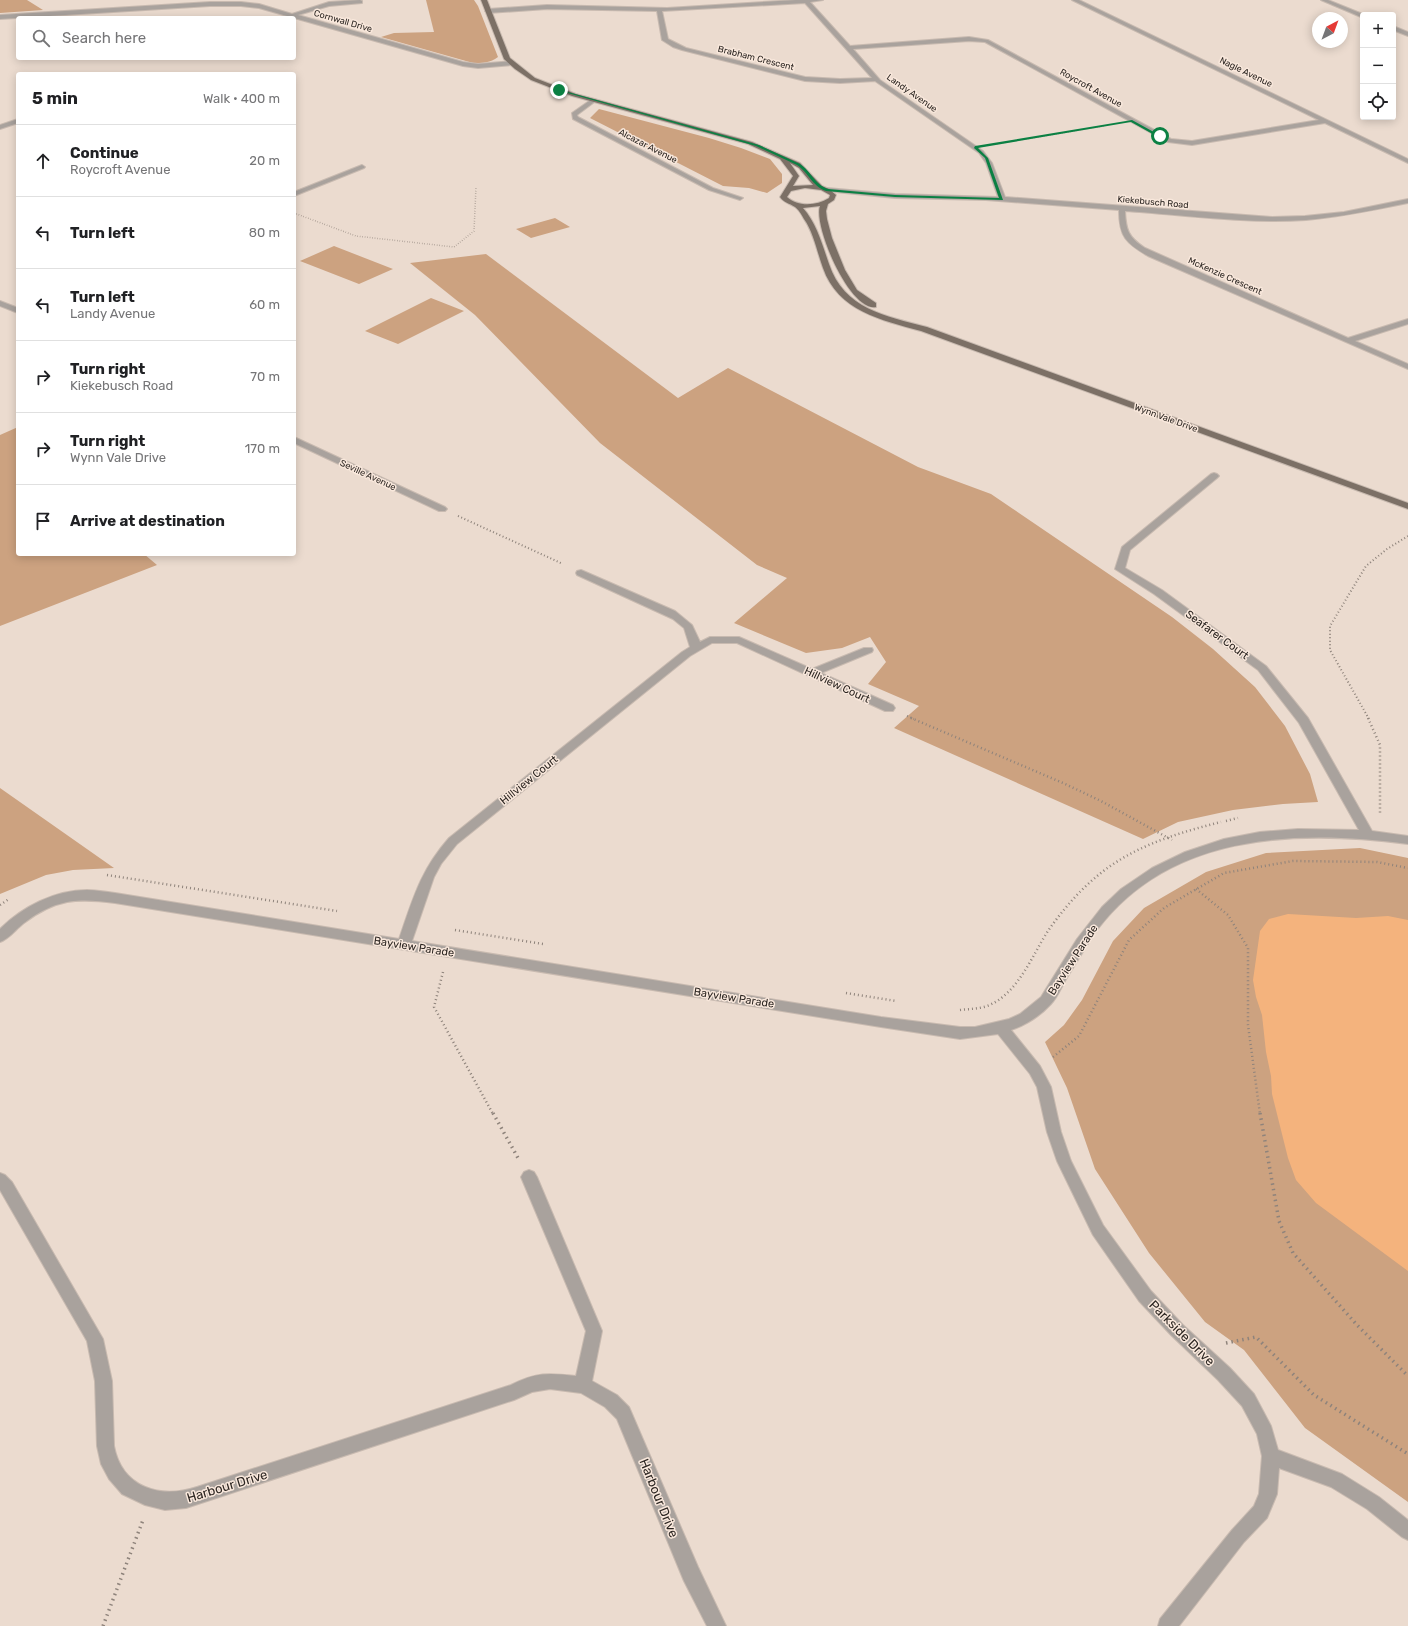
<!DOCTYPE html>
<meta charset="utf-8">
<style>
body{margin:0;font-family:Rubik,sans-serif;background:#f6f6f6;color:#202124}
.controls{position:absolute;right:12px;top:12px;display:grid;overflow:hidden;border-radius:4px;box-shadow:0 2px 10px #0003}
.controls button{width:36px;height:36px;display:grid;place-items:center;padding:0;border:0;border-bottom:1px solid #e0e0e0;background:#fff;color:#202124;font:20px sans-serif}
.compass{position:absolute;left:1312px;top:12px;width:36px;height:36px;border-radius:50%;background:#fff;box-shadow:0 2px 10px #0003;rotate:41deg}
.stop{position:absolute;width:12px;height:12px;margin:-9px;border:3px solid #0b8043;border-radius:50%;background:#fff}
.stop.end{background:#0b8043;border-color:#fff;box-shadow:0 1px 4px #0008}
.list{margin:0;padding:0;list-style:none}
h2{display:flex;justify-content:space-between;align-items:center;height:52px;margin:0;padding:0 16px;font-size:17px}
h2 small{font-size:13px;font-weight:400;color:#757577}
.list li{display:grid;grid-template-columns:26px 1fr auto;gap:12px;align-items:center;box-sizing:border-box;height:72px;padding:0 16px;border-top:1px solid #e0e0e0}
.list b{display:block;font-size:15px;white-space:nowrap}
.list p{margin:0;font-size:13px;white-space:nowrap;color:#757577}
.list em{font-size:13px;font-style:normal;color:#757577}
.icon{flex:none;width:22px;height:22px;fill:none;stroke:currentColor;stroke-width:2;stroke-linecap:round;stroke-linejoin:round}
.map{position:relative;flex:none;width:1408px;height:1626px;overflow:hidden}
.search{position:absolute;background:#fff;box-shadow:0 2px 10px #0003;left:16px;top:16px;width:280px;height:44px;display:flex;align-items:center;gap:10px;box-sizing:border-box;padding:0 14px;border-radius:4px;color:#757577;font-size:15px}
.panel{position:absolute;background:#fff;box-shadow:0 2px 10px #0003;left:16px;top:72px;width:280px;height:484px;border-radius:4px}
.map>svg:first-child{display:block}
.green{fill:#cca280}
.water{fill:#f4b37d}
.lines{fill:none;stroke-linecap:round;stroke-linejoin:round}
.minor-casing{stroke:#c8bab0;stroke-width:2}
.major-casing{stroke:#c8bab0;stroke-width:2}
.path-far4{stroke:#8e837b;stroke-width:1;stroke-dasharray:0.5 1.5;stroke-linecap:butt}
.path-far3{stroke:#8e837b;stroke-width:1.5;stroke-dasharray:0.5 2;stroke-linecap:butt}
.path-far2{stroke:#8e837b;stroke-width:2;stroke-dasharray:1 2.5;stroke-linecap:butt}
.path-far1{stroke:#8e837b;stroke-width:2.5;stroke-dasharray:1 3;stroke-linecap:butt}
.path{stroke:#8e837b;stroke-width:3.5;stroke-dasharray:1.5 4;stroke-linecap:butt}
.minor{fill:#a9a29d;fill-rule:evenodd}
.major{fill:#7c7066;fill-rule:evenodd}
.route{fill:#0b8043}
.labels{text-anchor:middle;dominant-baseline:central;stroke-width:3;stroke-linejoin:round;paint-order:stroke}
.far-street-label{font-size:9px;fill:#2b2521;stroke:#f9e8dc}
.street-label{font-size:11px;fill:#2b2521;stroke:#f9e8dc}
.near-street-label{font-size:13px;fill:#2b2521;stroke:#f9e8dc}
</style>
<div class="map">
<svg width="1408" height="1626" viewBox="0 0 1408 1626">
<rect width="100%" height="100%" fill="#ebdbcf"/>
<path class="green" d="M0,0H27L43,10L0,13Z
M426,0H474L478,6L498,57C490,63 483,63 473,63L381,37L394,33L434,32Z
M599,109L709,138L741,148L770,159L782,174V183L767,193L749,188L723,186L590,118Z
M555,218L570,227L531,238L516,229Z
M334,246L393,269L359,284L300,261Z
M486,254L678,398L728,368L918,467L991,494L1172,617L1213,649L1255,687L1285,726L1310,774L1318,802L1283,804L1233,810L1178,822L1143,839L894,728L919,706L868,684L886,662L870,637L842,648L806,653L734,623L787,578L757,565L600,443L475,315L410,263Z
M431,298L464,311L398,344L365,331Z
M18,427V554H144L157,565L0,626V435Z
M0,788L114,868L73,870L46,875L0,894Z
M1360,848L1408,858V1502L1305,1428L1244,1350L1205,1322L1149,1253L1095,1169L1067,1088L1045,1042L1064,1025L1082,1000L1113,941L1144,908L1206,872L1266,853Z"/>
<path class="water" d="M1288,914L1356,918L1388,916L1408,920V1271L1316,1203L1296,1180L1288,1158L1272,1094L1271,1076L1266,1052L1262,1015L1256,997L1253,980L1260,931L1269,919Z"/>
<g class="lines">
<defs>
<path id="minor" d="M360,0L362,1V3L329,6L298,15L463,62L478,64L512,61L515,63L512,65L478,68L463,66L259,8L241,6H210L0,19V15L210,2H241L259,4L292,14L329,2Z
M796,0H823L810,2L850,46L969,37L988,40L1171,139L1192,141L1319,120L1072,0H1079L1408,159V163L1406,162L1325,123L1192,145L1168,142L985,42L969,41L853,49L880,80L983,151L992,163L1005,197L1272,217L1305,216L1344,212L1408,199V203C1374,210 1340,217 1306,220C1246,224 1185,215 1125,211C1126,230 1128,237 1145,248L1348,338L1408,319V324L1355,341L1408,364V369L1148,256C1126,243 1119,237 1119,210L986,200L895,198L825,191V189L827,188L895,194L998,197L986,163L979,153L875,81L840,83L805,81L682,50L673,47L662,40L657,11L547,9L488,13L485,11L488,9L547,5L667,8ZM805,3L872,78L840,79L805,77L686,48L668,39L662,11Z
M1321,0H1328L1365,15H1363V18L1361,17Z
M1393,26L1408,32V36L1393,30Z
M592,99L597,100L577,115L578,117L713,188L743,198L740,200L709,190L573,119L572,113Z
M18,119V123L0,129V125Z
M362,165L365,167L364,168L294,196V192Z
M0,301L18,308V313L0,306Z
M294,437L445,507L447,509L445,511H439L294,443Z
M1214,473L1217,474L1219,476L1217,478L1130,550L1125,568L1162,590L1266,666L1308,718L1372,831L1408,836V844C1294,829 1164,833 1092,937C1083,952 1074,966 1065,981C1061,988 1057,998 1051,1004C1040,1016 1026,1025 1011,1030L1040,1066L1051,1087L1061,1132L1071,1161L1103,1225L1151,1291L1183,1325L1230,1368L1254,1394L1271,1426L1278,1450L1342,1474L1379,1497L1408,1520V1540L1402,1537L1367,1509L1331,1487L1279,1468L1277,1494L1267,1518L1244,1542L1179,1626H1158L1160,1619L1232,1530L1254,1506L1259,1494L1262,1456L1257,1434L1242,1406L1218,1380L1171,1335L1139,1301L1093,1235L1057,1161L1047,1132L1037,1087L1030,1074L998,1034L960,1039L881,1027L115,903C77,898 56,899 24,923C16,929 9,939 0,942V929C22,907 55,890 87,890C96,890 106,892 115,893L399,939C413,899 420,871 449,838L682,652L690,647L684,628L673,619L577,575L576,573L577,571L581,570L675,611L692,625L700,642L710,637H739L812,669L864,648H872L873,650L872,652L821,673L893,705L895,708L893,711H885L737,643H712L690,656L457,844L441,864L434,877L412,941L881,1017L960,1027H975L1009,1019L1020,1014L1041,997L1077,939L1102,907L1121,889L1152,868L1185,852L1224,839L1260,832L1298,829L1359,830L1299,723L1258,670L1154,594L1115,569L1122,547L1211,474Z
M529,1170L534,1172L537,1177L602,1331L592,1381L617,1395L629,1407L698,1567L726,1626H707L684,1581L617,1419L605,1407L581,1393L550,1389L532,1392L514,1400L186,1508L165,1510L145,1505L122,1494L109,1479L101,1464L97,1446L95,1381L87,1341L0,1190V1173L5,1175L12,1182L103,1339L112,1381L114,1446C122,1488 160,1499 197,1487L511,1385C537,1372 548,1373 576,1376L586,1331L521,1177L524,1172Z"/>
<path id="major" d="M481,0H487L510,58L535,78L576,94L752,142L800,163L822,186L829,189L836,195L834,200L828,204L826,211L827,219L832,238L845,270L857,290L876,303V307C850,312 813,226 820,206L803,208C817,224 822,244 829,264C844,309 885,316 927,327L1408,503V509L921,331C881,320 838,311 823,268C817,252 814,233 804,219C802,215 798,209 795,207C789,203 784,203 780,197L793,176L780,159L748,144L572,96L531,80L515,69L504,59ZM790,163L799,168L813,185L793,186L799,176ZM805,188L821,190L830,195L829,198C816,206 798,207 787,197L791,191Z"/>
</defs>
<use href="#minor" class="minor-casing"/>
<use href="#major" class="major-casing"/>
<path class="path-far4" d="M997,144L1105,126"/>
<path class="path-far3" d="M294,213L356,236L454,247L474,231L476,187"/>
<path class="path-far2" d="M458,516L563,564
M907,716L914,719
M1369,719L1330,650V626L1366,566L1387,549L1408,536"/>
<path class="path-far1" d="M911,718L1063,783L1101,801L1172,840
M1368,718L1380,745V813
M1226,821L1238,818
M107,875L337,911
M1196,889L1228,915L1248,948V1025L1260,1114
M0,905L9,899
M455,930L543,944
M443,972L434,1007L493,1114
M846,993L896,1001
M960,1010C968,1009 976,1009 984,1007C1017,997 1031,957 1048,931C1061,912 1078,892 1096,877C1131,847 1177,833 1221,822
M1053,1057L1079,1036L1129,940L1164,908L1224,873L1293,861L1377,862L1408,868"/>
<path class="path" d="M493,1113L518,1158
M1260,1113L1279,1221L1293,1253L1357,1325L1408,1376
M1226,1343L1256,1337L1314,1395L1408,1454
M103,1626L143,1520"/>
<use href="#minor" class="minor"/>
<use href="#major" class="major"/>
</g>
<path class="route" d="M557,89L759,145L800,164C811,171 814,184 828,189L895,195L999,198L985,158L974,148L975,146L1132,120L1161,136L1158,137L1131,122L978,148L988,158L1003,200L895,197L826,191C812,186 809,173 797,165L756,146L557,90Z"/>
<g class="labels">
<g class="far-street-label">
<text transform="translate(343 21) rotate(16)">Cornwall Drive</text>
<text transform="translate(756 58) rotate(14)">Brabham Crescent</text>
<text transform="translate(1246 72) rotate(26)">Nagle Avenue</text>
<text transform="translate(1091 88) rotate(29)">Roycroft Avenue</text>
<text transform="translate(912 93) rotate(35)">Landy Avenue</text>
<text transform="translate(648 146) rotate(27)">Alcazar Avenue</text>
<text transform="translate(1153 202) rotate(5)">Kiekebusch Road</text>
<text transform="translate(1225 276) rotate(24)">McKenzie Crescent</text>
<text transform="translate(1166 418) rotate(20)">Wynn Vale Drive</text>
<text transform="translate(368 475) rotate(25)">Seville Avenue</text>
</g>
<g class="street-label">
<text transform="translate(1217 635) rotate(36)">Seafarer Court</text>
<text transform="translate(837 685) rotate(25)">Hillview Court</text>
<text transform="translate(529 780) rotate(-39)">Hillview Court</text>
<text transform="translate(414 947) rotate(9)">Bayview Parade</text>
<text transform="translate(1073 960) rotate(-57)">Bayview Parade</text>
<text transform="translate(734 998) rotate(9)">Bayview Parade</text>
</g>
<g class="near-street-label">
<text transform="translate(1182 1333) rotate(45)">Parkside Drive</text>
<text transform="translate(227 1486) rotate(-17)">Harbour Drive</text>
<text transform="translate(659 1498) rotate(68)">Harbour Drive</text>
</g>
</g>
</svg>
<div class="controls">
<button>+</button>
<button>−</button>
<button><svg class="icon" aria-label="locate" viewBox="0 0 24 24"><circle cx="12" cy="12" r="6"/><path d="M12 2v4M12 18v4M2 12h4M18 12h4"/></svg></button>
</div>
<svg class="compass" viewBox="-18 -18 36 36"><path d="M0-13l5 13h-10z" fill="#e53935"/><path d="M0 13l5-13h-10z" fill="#757577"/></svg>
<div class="stop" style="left:1160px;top:136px"></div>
<div class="stop end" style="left:559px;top:90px"></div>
<div class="search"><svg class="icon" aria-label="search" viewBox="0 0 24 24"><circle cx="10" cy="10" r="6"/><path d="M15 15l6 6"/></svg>Search here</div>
<section class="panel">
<h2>5 min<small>Walk · 400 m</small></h2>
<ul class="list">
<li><svg class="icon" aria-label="ahead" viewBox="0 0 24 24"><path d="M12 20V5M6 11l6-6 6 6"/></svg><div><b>Continue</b><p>Roycroft Avenue</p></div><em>20 m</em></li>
<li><svg class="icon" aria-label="left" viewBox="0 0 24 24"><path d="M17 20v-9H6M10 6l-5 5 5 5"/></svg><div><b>Turn left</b></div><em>80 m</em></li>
<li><svg class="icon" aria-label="left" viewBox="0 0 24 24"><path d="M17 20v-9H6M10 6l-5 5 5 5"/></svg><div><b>Turn left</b><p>Landy Avenue</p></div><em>60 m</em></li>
<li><svg class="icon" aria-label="right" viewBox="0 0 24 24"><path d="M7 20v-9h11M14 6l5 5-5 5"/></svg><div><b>Turn right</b><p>Kiekebusch Road</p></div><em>70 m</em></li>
<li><svg class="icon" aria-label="right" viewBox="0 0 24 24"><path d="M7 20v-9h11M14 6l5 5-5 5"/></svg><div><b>Turn right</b><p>Wynn Vale Drive</p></div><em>170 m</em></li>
<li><svg class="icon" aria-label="arrive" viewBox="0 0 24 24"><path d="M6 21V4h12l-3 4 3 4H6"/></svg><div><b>Arrive at destination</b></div></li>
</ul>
</section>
</div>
